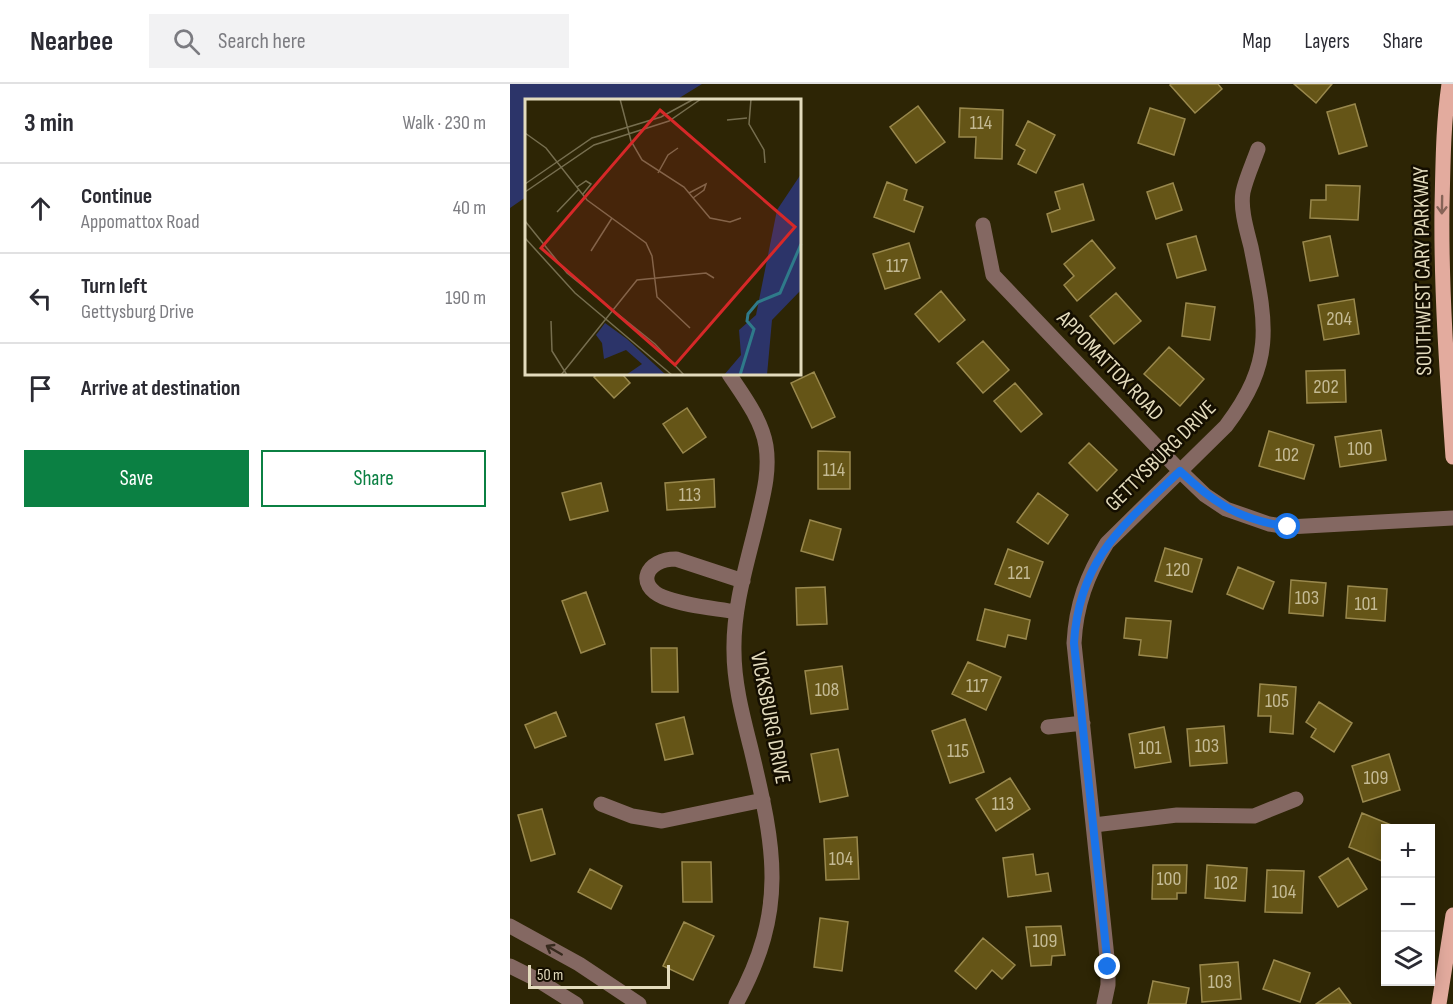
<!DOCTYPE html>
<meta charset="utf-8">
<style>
body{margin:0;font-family:"Sofia Sans Condensed",sans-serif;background:#f2f2f3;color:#2b2b33}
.controls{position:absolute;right:18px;bottom:18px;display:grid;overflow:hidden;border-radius:0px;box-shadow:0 3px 15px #0003}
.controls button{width:54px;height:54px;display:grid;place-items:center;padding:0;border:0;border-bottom:2px solid #e1e1e2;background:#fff;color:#2b2b33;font:30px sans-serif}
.scale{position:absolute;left:18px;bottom:15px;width:142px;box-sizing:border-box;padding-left:6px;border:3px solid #e3dbbd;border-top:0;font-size:16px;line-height:21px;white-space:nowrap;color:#e3dbbd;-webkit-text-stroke:4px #140e00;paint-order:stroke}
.stop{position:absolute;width:18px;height:18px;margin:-14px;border:4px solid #1a73e8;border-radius:50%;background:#fff}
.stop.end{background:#1a73e8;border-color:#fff;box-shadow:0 2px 6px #0008}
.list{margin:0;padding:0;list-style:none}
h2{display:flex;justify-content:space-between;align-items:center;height:78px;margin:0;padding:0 24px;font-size:26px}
h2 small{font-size:20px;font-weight:400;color:#7c7c81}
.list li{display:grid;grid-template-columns:39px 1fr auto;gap:18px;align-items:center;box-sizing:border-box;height:90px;padding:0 24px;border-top:2px solid #e1e1e2}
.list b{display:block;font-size:22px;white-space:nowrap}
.list p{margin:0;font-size:20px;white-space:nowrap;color:#7c7c81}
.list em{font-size:20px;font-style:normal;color:#7c7c81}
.actions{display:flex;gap:12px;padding:18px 24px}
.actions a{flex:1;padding:14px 0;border:2px solid #0b8043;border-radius:0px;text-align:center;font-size:21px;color:#0b8043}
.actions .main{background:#0b8043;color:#fff}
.icon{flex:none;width:33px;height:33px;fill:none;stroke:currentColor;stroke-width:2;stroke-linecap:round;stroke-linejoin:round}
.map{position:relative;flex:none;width:943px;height:920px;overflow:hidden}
header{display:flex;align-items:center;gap:36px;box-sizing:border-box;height:84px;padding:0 30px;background:#fff;border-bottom:2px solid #e1e1e2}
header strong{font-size:28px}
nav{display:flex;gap:33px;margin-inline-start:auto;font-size:21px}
.search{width:420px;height:54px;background:#f2f2f3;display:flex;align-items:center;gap:15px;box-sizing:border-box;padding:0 21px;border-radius:0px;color:#7c7c81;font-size:22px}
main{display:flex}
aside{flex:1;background:#fff}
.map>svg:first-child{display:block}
.green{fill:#2c3469}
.building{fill:#655517;stroke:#99884d;stroke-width:1.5}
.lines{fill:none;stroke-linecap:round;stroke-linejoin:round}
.minor{stroke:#846862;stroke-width:15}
.major{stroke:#e3ab9e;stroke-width:15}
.oneway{stroke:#866457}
.oneway2{stroke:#36291d}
.route{stroke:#1a73e8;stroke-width:8}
.labels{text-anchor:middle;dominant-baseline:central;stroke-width:5;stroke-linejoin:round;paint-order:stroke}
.number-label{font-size:20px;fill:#c4ba94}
.street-label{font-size:22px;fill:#e3dbbd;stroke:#140e00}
.inset-river{fill:none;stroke:#2f7a8a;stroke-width:3}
.inset-road{fill:none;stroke:#766e4f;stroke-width:1.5}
.view{fill:#d62828;fill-opacity:0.15;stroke:#d62828;stroke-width:3}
.inset-edge{fill:none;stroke:#e3dbbd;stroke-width:3}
</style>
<header>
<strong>Nearbee</strong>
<div class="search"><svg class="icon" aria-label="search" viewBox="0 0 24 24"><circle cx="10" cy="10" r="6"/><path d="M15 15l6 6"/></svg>Search here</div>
<nav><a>Map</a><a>Layers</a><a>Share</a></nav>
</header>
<main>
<aside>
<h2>3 min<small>Walk · 230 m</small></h2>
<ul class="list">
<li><svg class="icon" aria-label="ahead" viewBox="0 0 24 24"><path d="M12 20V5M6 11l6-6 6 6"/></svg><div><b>Continue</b><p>Appomattox Road</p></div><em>40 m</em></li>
<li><svg class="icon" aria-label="left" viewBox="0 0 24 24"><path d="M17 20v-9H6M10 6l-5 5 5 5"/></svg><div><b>Turn left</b><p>Gettysburg Drive</p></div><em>190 m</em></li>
<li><svg class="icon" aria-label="arrive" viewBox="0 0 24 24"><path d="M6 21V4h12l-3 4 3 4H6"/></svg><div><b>Arrive at destination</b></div></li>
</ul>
<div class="actions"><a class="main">Save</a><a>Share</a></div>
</aside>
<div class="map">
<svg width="943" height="920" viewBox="0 0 943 920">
<rect width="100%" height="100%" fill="#2d2505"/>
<path class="green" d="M0,0H192L166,16H16V113L0,124Z"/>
<path class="building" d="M661,0H708L712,5L685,29L660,1Z
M784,0H822L806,19Z
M845,20L857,62L829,70L817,28Z
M408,22L435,58L406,79L380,43Z
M450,24L493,26L492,75L465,74L466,53H449Z
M640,24L675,35L664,71L628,59Z
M518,37L545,51L526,89L508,80L515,66L506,61Z
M377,98L397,106L394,116L413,123L404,148L364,133Z
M663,99L672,126L646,135L637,108Z
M573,100L584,136L542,148L537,130L550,125L545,108Z
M816,101L850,102L848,136L800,134L801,116H816Z
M686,152L696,186L667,194L657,160Z
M820,152L828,192L800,197L793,158Z
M582,156L605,184L567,217L554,201L564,192L554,180Z
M399,159L410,194L375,205L363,170Z
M431,207L455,236L429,258L405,230Z
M606,209L631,237L604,260L580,232Z
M844,215L849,250L814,256L808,221Z
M676,219L705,223L700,256L672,252Z
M473,257L499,286L473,309L447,279Z
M659,263L694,295L670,322L634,290Z
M835,286L836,318L797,319L796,287Z
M304,288L325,333L302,344L281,299Z
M87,290H112L120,299L104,314L84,293Z
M505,299L532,330L511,348L484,317Z
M177,324L196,353L173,369L153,340Z
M871,346L876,376L830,383L825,353Z
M759,347L804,361L794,395L749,382Z
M579,359L607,386L587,407L559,379Z
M308,367L340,368V405H308Z
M204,395L205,423L157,426L155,399Z
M91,399L98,427L60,436L52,409Z
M528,409L558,431L538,460L507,438Z
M300,436L331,445L323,476L291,467Z
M655,464L692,475L682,508L645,497Z
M498,465L533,478L520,513L485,500Z
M728,483L764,498L753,525L717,510Z
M781,496L816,499L813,532L779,529Z
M838,502L877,505L875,537L836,534Z
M315,503L317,540L287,541L286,504Z
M76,508L95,560L71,569L52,517Z
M475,525L520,536L516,555L498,551L495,563L467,556Z
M616,534L661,537L657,574L629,571L631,556L614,554Z
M141,564H167L168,608H142Z
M458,578L491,593L476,626L442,610Z
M332,582L338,625L301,630L295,587Z
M750,600L786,603L783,650L760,648L761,632H748Z
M809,618L842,639L824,668L801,653L806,645L796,638Z
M46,628L56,652L25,664L15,641Z
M174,633L183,670L155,676L146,640Z
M455,635L474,688L440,699L422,647Z
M714,642L717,679L680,682L677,645Z
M654,643L661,678L625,684L619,650Z
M328,665L338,712L310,718L301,670Z
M879,670L890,706L853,718L842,682Z
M500,694L520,725L486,747L466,715Z
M32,725L45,770L21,777L8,731Z
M852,729L886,743L876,744V769L872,777L839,763Z
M347,753L349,795L316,796L314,755Z
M523,770L526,791L538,789L541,807L498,813L493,774Z
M838,774L857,805L828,823L809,793Z
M172,778H201L202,818H173Z
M643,781H677L676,809H667V815H642Z
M697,781L737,784L735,817L695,814Z
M80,785L112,802L101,825L68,808Z
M757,786L794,787L792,829L755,828Z
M310,834L338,838L332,887L304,883Z
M174,838L204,852L183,896L153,882Z
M551,842L555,871L542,872L541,881L521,882L516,843Z
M473,854L505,881L492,895L482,886L466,905L445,887Z
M764,876L800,889L790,918L753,905Z
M728,878L731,915L692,918L690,881Z
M643,897L679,904L676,920H638Z
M829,904L841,920H806Z"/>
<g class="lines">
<path class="minor" d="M473,141L483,191L670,387L695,411L716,425L759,440L778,443L943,434
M219,290C233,311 252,336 256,362C260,388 253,412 247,438C237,480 223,523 224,567C224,600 233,633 241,665C265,765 278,825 226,920
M226,528C203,524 175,522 153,513C125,501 136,475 166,475L233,497
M538,643L573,639
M91,720L122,732L152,737L253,716
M584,741L667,731L744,732L786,715
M0,842L69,880L129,920
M0,882L26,895L66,920
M594,920L598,901V883L564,559C566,521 577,491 597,459L716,342C766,276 756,239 741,163C737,147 730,125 733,108C736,94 743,79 748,65"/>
<path class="major" d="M939,0C933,41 933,82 932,123C931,206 937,289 943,373
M929,920L943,831"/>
</g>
<defs><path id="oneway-shaft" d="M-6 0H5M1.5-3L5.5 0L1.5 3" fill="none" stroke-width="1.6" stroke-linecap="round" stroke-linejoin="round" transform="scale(1.5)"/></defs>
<use class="oneway" href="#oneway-shaft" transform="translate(932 121) rotate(91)"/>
<use class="oneway2" href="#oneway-shaft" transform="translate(44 866) rotate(-150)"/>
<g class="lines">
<path class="route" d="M598,883L564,559C569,475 613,441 670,387C706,421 729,435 778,443"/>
</g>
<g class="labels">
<g class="number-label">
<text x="471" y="39">114</text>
<text x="387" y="182">117</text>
<text x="829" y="235">204</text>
<text x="816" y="303">202</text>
<text x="850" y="365">100</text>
<text x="777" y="371">102</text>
<text x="324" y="386">114</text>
<text x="180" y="411">113</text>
<text x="668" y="486">120</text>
<text x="509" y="489">121</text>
<text x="797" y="514">103</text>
<text x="856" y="520">101</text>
<text x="467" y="602">117</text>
<text x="317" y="606">108</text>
<text x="767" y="617">105</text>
<text x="697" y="662">103</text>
<text x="640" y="664">101</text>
<text x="448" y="667">115</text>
<text x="866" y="694">109</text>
<text x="493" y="720">113</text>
<text x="331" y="775">104</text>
<text x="659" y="795">100</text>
<text x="716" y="799">102</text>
<text x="774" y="808">104</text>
<text x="535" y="857">109</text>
<text x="710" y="898">103</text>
</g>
<g class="street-label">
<text transform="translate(913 187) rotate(-91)">SOUTHWEST CARY PARKWAY</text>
<text transform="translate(600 282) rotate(46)">APPOMATTOX ROAD</text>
<text transform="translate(651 372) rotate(-45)">GETTYSBURG DRIVE</text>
<text transform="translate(260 634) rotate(79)">VICKSBURG DRIVE</text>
</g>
</g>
<g transform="translate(15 15)">
<rect width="276" height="276" fill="#2d2505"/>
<path d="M276,75V191L247,221L242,276H199L216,256L214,231L231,216L252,111ZM80,224L102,240L141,276H101L117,265L101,251L79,260L77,244L71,236Z" fill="#2c3469"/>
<path class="inset-river" d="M215,276L229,230L222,222L223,215L233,203L255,194L276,145"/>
<path class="inset-road" d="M95,0L106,42L117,61L159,88L185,119L205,123L216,119M226,0L224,25L239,51L240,64M202,21L222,19M0,34L21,49L62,101L121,144L127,157L132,198L165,229M133,74L143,56L153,49M0,85L67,39L136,18L169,0M52,88L61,82L66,85L58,95M0,93L69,46L144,22L176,0M164,94L181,85L179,91L168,99M32,113L54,90M0,122L42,174L130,245L159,276M0,139L50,194L147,276M66,152L87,119M26,222L27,252L42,276M36,276L112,181L181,174L189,179"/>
<path class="view" d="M135,11L270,128L150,266L16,149Z"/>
<rect width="276" height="276" class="inset-edge"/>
</g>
</svg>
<div class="controls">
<button>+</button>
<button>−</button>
<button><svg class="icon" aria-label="layers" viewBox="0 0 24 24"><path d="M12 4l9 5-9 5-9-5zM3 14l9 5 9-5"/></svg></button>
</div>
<div class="scale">50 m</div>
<div class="stop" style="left:778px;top:443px"></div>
<div class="stop end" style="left:598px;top:883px"></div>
</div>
</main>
